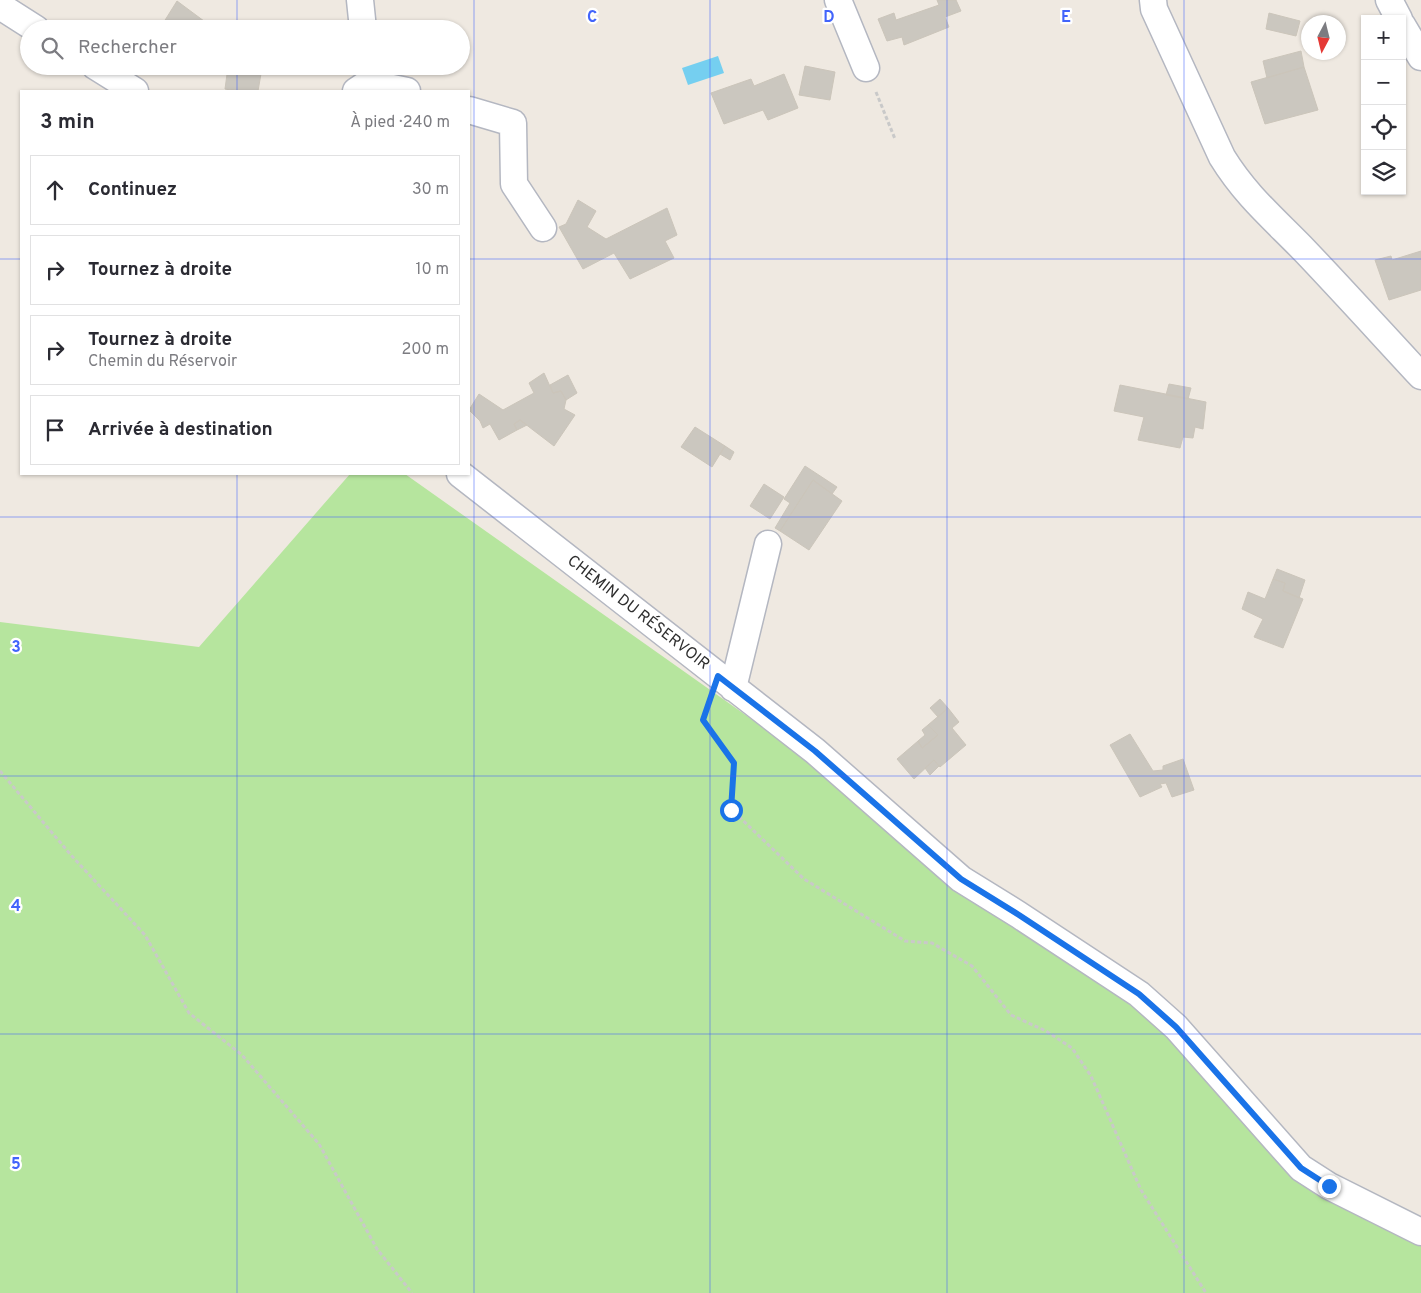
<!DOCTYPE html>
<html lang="fr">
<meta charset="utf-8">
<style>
body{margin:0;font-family:Overpass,sans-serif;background:#f2f2f3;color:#2b2b33}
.controls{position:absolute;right:15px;top:15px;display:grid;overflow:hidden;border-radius:0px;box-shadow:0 1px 4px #0004}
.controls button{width:45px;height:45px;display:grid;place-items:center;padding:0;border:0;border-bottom:1px solid #e1e1e2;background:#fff;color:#2b2b33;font:25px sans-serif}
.compass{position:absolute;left:1301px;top:15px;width:45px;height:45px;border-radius:50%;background:#fff;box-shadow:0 1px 4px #0004;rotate:187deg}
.stop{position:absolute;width:15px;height:15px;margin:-11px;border:4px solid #1a73e8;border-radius:50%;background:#fff}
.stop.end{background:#1a73e8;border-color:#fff;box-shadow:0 1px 5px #0008}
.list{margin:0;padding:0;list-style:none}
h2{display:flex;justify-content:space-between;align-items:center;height:65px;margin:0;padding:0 20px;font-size:21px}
h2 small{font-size:16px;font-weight:400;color:#7c7c81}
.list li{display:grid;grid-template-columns:32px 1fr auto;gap:15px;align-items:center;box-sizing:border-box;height:70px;margin:0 10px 10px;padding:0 10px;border:1px solid #e1e1e2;border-radius:0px}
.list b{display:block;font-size:19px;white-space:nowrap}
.list p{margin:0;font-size:16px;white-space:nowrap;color:#7c7c81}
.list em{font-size:16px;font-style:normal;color:#7c7c81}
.icon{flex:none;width:28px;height:28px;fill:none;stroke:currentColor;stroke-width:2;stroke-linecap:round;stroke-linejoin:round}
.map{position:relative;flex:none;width:1421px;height:1293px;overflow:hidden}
.search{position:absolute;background:#fff;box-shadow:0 1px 4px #0004;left:20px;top:20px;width:450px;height:55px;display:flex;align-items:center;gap:12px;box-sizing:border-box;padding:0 18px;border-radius:28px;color:#7c7c81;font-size:19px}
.panel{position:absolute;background:#fff;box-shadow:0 1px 4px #0004;left:20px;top:90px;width:450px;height:385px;border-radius:0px}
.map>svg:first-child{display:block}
.green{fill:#b6e59e}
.water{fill:#75cff0}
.building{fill:#cbc7bf;stroke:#cbc5ba}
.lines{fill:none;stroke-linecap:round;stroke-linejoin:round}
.minor-casing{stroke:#b4b7c1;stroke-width:29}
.path{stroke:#c9c9c9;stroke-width:3;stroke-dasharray:4 2.5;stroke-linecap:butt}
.minor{stroke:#fff;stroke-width:26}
.route{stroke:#1a73e8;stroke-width:6}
.grid{fill:none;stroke:#4264fb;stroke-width:1;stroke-opacity:0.55}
.labels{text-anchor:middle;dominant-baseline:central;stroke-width:4.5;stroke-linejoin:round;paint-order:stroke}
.street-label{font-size:16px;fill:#2e2e2e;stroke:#fff}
.grid-label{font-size:16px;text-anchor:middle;font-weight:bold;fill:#4264fb;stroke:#fff;stroke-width:4.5;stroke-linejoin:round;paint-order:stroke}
</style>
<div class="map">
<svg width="1421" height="1293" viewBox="0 0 1421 1293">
<rect width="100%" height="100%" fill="#efe9e1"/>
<path class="green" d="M350,474H405L1144,997L1299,1174L1421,1236V1293H0V622L199,647Z"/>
<path class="water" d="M718,56L724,73L688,85L682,68Z"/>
<path class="building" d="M937,0H956L961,11L945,17L949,27L904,45L902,37L887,41L878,19L894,13L896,20L939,5Z
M177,1L208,24L234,29H167L162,25Z
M1269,13L1300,21L1296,36L1266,29Z
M1301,51L1304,67L1267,78L1263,61Z
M224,66L262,68L258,91H237L225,89L228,67Z
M805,66L835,72L830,100L799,95Z
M1304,67L1318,110L1265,124L1251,82Z
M784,74L798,108L768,120L763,110L724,124L711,93L751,79L754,86Z
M578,200L596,211L587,227L606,239L667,208L677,235L665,241L674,258L630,279L614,253L583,269L559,227L566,224Z
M1421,251V290L1389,300L1375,260L1391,256L1392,260Z
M544,373L553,393L561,391L566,400L564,409L575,415L554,446L520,420L514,424L517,430L499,440L490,424L483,428L480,421L469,410L479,394L503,410L534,393L529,383Z
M568,375L577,393L566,400L561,391L553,393L550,385Z
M1169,384L1191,388L1188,399L1166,395Z
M1120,385L1206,402L1203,429L1195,427L1193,438L1183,437L1180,448L1138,440L1144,417L1114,411Z
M520,420L527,425L517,430L514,424Z
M695,427L725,446L712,467L681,447Z
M725,446L734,452L730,460L720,454Z
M805,466L837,487L832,494L813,480L780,531L775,528L790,503L784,499Z
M813,480L842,501L809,550L780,531Z
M764,484L784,497L770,519L750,506Z
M1277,569L1305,580L1299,598L1283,591L1285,583L1273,579Z
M1273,579L1285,583L1283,591L1303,599L1283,648L1254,637L1263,619L1242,609L1248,592L1265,599Z
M940,699L948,708L938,717L930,708Z
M948,708L959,722L952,728L966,745L940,767L934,760L914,779L897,759L918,741L922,748L938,735L928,725Z
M928,725L938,735L922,748L918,741L925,735L922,730Z
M1130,734L1153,771L1163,770V766L1183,759L1194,790L1172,797L1166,783L1160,784L1162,787L1140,797L1110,745Z
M934,760L939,766L930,775L925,768Z"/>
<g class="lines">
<defs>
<path id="minor" d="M360,0L363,29
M838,0L866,68
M1153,0L1154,9L1222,157C1246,196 1274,219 1305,251C1344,292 1382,334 1421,376
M1389,0L1399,19
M0,6L36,29
M1402,25L1421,57
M95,66L135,91
M356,91L368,83L407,91
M469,110L513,123L514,184L543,228
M460,474L815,751L961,879L1019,915L1139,994L1176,1027L1301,1168L1329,1186L1421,1232
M733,688L768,544"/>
</defs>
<use href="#minor" class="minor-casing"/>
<path class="path" d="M876,92L895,139
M709,701L703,720L734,763L731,809L804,879L905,941L932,943L972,966L1011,1015L1046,1031L1072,1048L1091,1076L1141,1190L1206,1293
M0,771L70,854L145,935L189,1013L242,1055L319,1144L377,1249L412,1293"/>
<use href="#minor" class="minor"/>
</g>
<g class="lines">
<path class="route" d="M731,810L734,763L703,720L718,676L815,751L961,879L1019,915L1139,994L1176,1027L1301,1168L1329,1186"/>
</g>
<path class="grid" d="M237,0V29M474,0V1293M710,0V1293M947,0V1293M1184,0V1293M237,66V91M0,259H21M469,259H1421M237,474V1293M0,517H1421M0,776H1421M0,1034H1421"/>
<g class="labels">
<g class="street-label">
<text transform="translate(638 613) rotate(38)">CHEMIN DU RÉSERVOIR</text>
</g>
</g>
<g class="grid-label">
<text x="592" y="22">C</text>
<text x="829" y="22">D</text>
<text x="1066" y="22">E</text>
<text x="16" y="652">3</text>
<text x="16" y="911">4</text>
<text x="16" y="1169">5</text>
</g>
</svg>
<div class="controls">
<button>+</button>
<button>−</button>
<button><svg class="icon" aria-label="locate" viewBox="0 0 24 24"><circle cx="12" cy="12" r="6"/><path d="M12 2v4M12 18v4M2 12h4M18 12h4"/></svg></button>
<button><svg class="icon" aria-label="layers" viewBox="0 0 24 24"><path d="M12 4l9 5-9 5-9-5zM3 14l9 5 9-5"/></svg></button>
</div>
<svg class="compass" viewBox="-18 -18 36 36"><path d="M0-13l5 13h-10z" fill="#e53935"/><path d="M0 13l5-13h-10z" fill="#7c7c81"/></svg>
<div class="stop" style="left:731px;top:810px"></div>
<div class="stop end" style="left:1329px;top:1186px"></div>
<div class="search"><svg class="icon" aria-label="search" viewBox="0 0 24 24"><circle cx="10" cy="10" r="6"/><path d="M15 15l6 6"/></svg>Rechercher</div>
<section class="panel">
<h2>3 min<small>À pied · 240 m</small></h2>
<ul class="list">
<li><svg class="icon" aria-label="ahead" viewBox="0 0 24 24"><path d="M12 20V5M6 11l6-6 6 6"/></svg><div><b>Continuez</b></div><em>30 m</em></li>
<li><svg class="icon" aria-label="right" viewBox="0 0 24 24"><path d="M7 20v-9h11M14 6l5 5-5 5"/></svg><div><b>Tournez à droite</b></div><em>10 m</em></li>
<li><svg class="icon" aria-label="right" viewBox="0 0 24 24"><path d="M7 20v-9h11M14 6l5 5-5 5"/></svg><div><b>Tournez à droite</b><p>Chemin du Réservoir</p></div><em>200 m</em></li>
<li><svg class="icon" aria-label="arrive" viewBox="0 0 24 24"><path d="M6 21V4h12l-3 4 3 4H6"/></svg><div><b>Arrivée à destination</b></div></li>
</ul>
</section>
</div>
